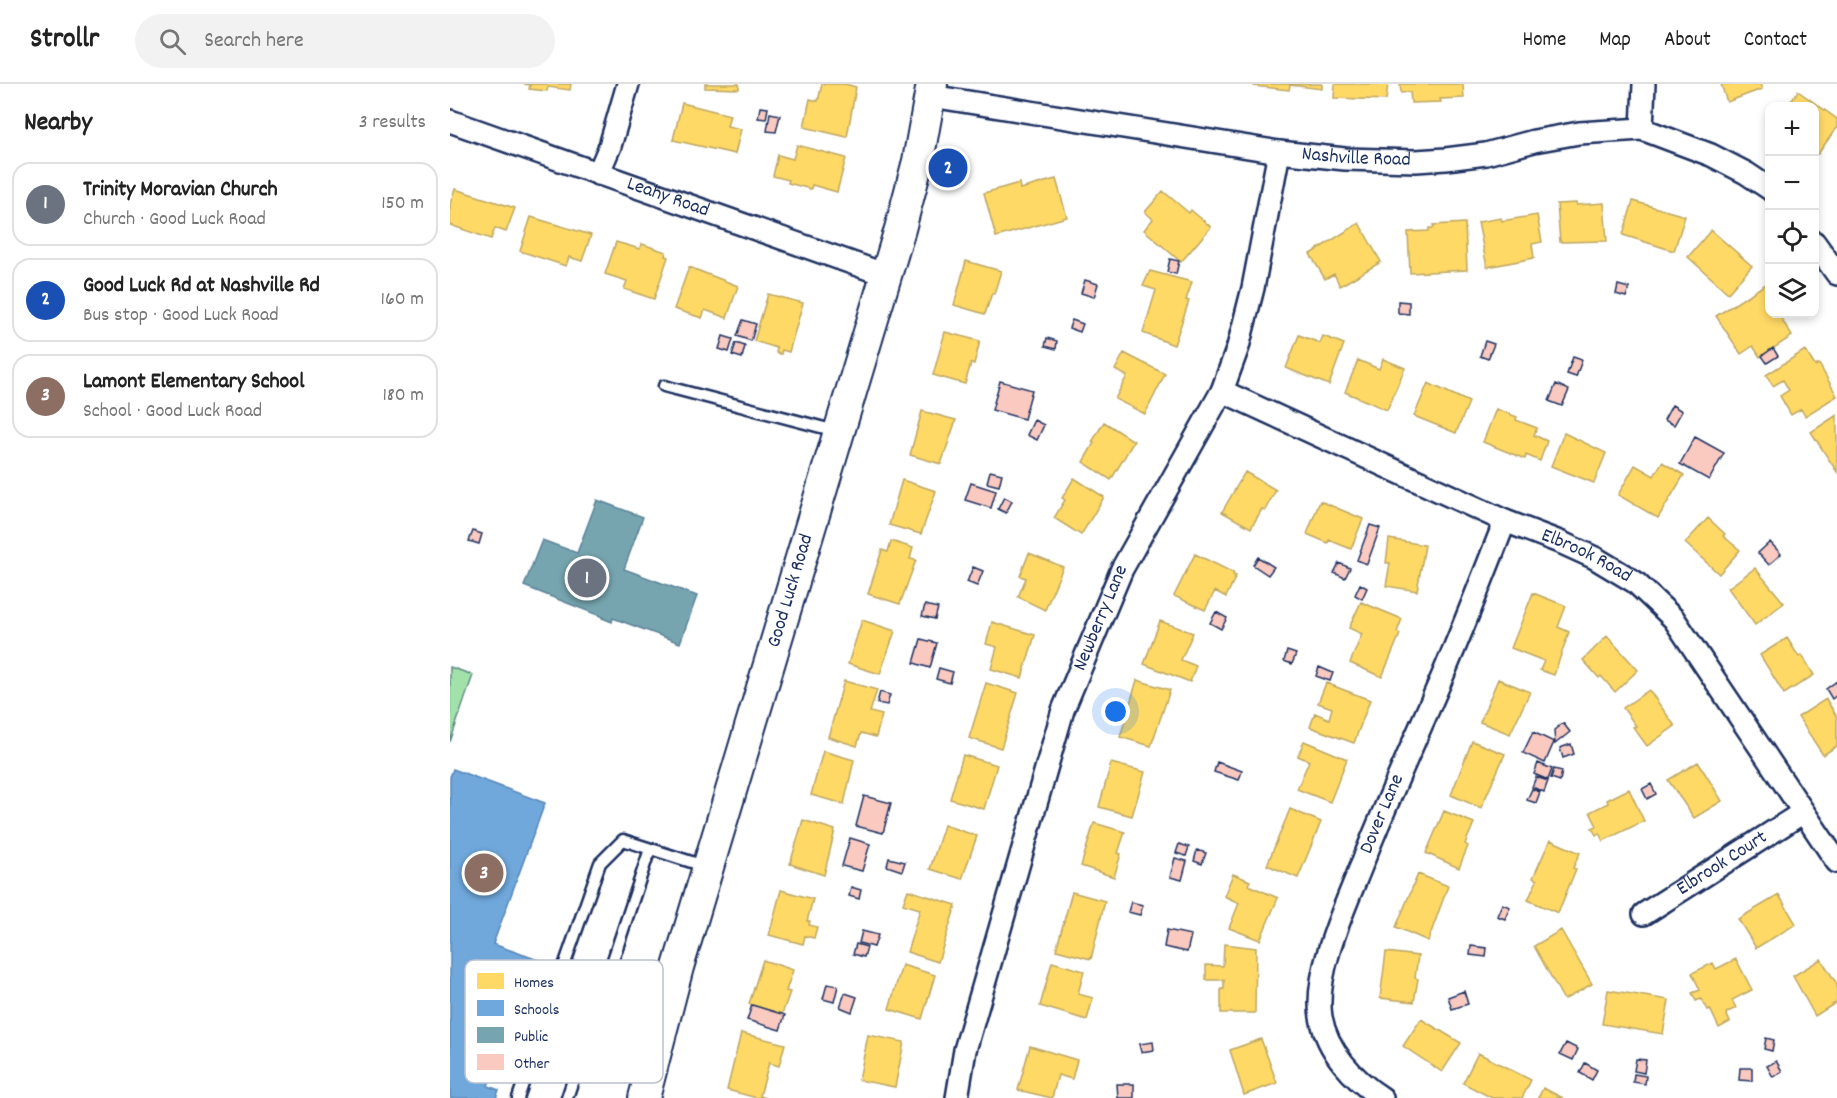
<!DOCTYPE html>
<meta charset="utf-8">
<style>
body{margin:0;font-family:Dekko,sans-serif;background:#f2f2f2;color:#222}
.controls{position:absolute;right:18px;top:18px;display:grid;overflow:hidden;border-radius:12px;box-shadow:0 3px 9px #0003}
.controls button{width:54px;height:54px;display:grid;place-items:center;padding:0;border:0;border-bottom:2px solid #e0e0e0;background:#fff;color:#222;font:30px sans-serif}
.you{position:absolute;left:666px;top:628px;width:21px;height:21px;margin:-15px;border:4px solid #fff;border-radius:50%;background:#1a73e8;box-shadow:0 0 0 9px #1a73e833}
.badge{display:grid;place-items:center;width:39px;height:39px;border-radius:50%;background:#d93025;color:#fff;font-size:20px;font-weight:700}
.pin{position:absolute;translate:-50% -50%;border:3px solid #fff;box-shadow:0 2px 6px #0006}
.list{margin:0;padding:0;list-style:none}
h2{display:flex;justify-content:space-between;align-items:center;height:78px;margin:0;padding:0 24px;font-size:26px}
h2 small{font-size:20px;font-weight:400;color:#767676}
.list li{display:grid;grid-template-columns:39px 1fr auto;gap:18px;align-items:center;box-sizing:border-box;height:84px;margin:0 12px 12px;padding:0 12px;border:2px solid #e0e0e0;border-radius:18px}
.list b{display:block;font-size:22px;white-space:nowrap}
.list p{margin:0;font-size:20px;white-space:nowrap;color:#767676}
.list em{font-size:20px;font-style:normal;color:#767676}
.icon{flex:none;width:33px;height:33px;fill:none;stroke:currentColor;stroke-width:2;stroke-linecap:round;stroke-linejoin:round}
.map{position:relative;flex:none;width:1387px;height:1014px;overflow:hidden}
header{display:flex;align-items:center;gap:36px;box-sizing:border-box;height:84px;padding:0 30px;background:#fff;border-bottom:2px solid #e0e0e0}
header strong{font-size:28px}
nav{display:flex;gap:33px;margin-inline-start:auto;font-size:21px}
.search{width:420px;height:54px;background:#f2f2f2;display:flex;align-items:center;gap:15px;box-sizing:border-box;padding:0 21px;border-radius:33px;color:#767676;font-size:22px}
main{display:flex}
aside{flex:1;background:#fff}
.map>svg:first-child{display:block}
.green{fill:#a2e2aa;stroke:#5e8884;stroke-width:1.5}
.homes{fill:#ffd966;stroke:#bba664;stroke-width:1.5}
.schools{fill:#6fa8dc;stroke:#5684b6;stroke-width:1.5}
.public{fill:#76a5af;stroke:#5b8297;stroke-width:1.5}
.building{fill:#facac1;stroke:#1b2f5e;stroke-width:1.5}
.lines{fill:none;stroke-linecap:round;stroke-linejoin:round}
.lane-casing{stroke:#1b2f5e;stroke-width:15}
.street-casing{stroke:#1b2f5e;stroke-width:26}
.secondary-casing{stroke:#1b2f5e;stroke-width:34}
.lane{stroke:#fff;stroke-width:10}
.street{stroke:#fff;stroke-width:21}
.secondary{stroke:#fff;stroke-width:30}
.labels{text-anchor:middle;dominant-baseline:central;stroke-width:6;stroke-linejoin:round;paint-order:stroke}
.street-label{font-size:20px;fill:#1b2f5e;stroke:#fff}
.key{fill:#fff;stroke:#bbc1cf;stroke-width:1.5}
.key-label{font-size:16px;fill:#1b2f5e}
</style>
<header>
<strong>Strollr</strong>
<div class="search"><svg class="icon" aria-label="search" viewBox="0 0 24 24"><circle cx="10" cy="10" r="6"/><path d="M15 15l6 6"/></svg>Search here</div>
<nav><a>Home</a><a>Map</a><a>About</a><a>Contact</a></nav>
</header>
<main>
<aside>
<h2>Nearby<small>3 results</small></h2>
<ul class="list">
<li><span class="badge" style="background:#6b7280">1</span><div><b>Trinity Moravian Church</b><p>Church · Good Luck Road</p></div><em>150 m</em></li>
<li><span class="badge" style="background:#1a4fb4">2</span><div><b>Good Luck Rd at Nashville Rd</b><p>Bus stop · Good Luck Road</p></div><em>160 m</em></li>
<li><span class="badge" style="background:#8d6e63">3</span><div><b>Lamont Elementary School</b><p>School · Good Luck Road</p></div><em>180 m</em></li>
</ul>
</aside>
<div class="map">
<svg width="1387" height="1014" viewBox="0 0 1387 1014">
<rect width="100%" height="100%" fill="#fff"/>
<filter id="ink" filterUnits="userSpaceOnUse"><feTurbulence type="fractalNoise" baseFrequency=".0167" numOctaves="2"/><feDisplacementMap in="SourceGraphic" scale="12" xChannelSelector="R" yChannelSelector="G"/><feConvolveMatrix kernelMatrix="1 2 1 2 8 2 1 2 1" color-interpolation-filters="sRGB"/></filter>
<g filter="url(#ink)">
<path class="green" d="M0,583L23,591L0,658Z"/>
<path class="homes" d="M74,0H121L120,6L98,3L97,7L79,5L80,1Z
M255,0H289V5L255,4Z
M372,0H395L406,3L397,53L354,43L360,15L368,17Z
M804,0H872V5L840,1L839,6L804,2Z
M885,0H938L936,16L884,14Z
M950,0H1013L1014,14L990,15L991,18L961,19L960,8L951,9Z
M1271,0H1310L1312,5L1277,18Z
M1348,7L1387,35V43L1368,70L1364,68V22H1337Z
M232,19L280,31L277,42L291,45L285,70L223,56Z
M347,61L396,74L387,108L362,101L361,105L338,99L339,96L323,92L328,71L343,75Z
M606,95L617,133L546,153L534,109L569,99L570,105Z
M5,105L65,124L56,148L45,144L41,155L0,141V120Z
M713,107L739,129L741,126L761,143L731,178L694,146L703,135L695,128Z
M1183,117L1235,132L1224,167L1173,151Z
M1126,119V121L1154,119L1157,157L1110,158L1107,120Z
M1087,131L1092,158L1082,160L1084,174L1037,183L1028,138L1051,134L1052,137Z
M81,133L141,151L132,177L119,173L116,182L70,167Z
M909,139L931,178L890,202L884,190L875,195L860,170Z
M1015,139L1017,186L960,189L958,148L979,147V144H984L983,141Z
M1261,146L1302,182L1278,209L1238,173Z
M166,158L190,165L192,160L216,168L215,172L218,173L204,215L174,205L177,197L155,190Z
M516,177L551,187L544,210L542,209L535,230L504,221Z
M239,183L288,202L277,234L255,226L252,234L224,225Z
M700,187L742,198L736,216L739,217L724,261L693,249L706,206L693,202Z
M1316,200L1320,205V230H1332L1334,232L1331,234L1342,252L1310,273L1303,262L1291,270L1266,232Z
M318,210L353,219L339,268L332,266L331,270L326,269L327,264L304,257Z
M495,248L530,257L524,280L521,279L515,300L483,291Z
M849,251L870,259L873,252L894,260L879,301L836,284Z
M1355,266L1365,282L1369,280L1387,312L1355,332L1351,325L1341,331L1330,312L1339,306L1333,296L1323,302L1316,291Z
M674,269L715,290L695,330L665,315L677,292L665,286Z
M933,275L955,284L937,326L895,308L908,276L929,285Z
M978,299L1019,318L1006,349L964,332Z
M1046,325L1067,333L1066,336L1087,344L1084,351L1097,357L1090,377L1076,371L1075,375L1033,358Z
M472,327L506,336L491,380L460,371Z
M1387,331V388L1361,348Z
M654,338L684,357L661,396L633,378L644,359L642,358Z
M1114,349L1156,369L1144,399L1101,382Z
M1212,378L1234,391L1208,434L1168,411L1185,381L1204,392Z
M795,388L826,406L815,426L812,425L801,444L772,428Z
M624,394L654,413L631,451L604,434L615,416L612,414Z
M452,396L486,407L471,450L439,441Z
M870,417L913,435L901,465L879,456L878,459L857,450Z
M1258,434L1275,450L1273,452L1290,466L1269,490L1235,459Z
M939,455L975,461L967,507L936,502L940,479H936Z
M441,457L463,464L460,475L466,476L450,520L418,510L432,466L438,468Z
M579,469L613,483L595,526L568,513L576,494L570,492Z
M745,470L784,489L783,491L786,492L776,513L765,507L755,526L724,512Z
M1305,484L1334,519L1305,541L1278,504Z
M1083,509L1116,522L1108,543L1119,548L1104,591L1090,586L1094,577L1061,564Z
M911,518L952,535L947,548L950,550L932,593L900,579L912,550L899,544Z
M412,536L445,547L430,590L398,580Z
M710,537L743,549L731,576L746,582L740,598L694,580Z
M542,538L585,551L572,594L541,585L547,563L536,560Z
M1157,552L1188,586L1165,608L1151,592L1149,594L1133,576Z
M1337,554L1349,573L1352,571L1364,591L1334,610L1310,571Z
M1048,595L1080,608L1060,650L1030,638Z
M687,596L720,606L701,662L670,653Z
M394,597L427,606L420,628L432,631L426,653L411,649L407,662L378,653Z
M536,599L568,609L551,664L519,654Z
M876,599L920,616L904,659L860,643L865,629L879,635L882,624L868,619Z
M1199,606L1225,642L1197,662L1183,643L1186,642L1173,624Z
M1376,615L1387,633V662L1373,671L1348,633Z
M854,657L897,675L880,718L847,705L859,677L848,672Z
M1022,657L1055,670L1031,724L1001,711Z
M373,667L404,676L394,720L361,711Z
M513,671L547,681L534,725L500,715Z
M1248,678L1272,717L1244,734L1218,696Z
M661,679L695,688L682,732L649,723Z
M1179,705L1194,737L1153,757L1149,749L1146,751L1142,744L1147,742L1140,728L1158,719L1157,716Z
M840,725L871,738L848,794L817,781Z
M994,727L1024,739L1015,760L1018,762L1009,784L976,769Z
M353,736L385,746L374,791L340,780Z
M644,739L675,748L668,769L671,770L664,793L631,782Z
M494,741L527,752L512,795L480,785Z
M1100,756L1130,769L1123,784L1126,785L1108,829L1078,816L1087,796L1083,794Z
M783,790L800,797L798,801L828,814L810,856L779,844L789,819L774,812Z
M968,790L998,802L978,857L946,843Z
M331,806L363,815L357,837H360L359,841L367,843L364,854L355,852L353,860L319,851Z
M458,806L506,821L488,878L457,868L470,825L453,820Z
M622,808L655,817L641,875L606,866Z
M1329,811L1346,840L1306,864L1288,835Z
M1111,846L1142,900L1114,916L1084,862Z
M774,860L806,864L805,929H771V905H774V896H756V881L773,882Z
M936,868L968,872L965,894L968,895L964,918L930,914Z
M1286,875L1302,906L1282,916L1286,924L1276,929L1280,938L1269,944L1260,925L1257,926L1251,915L1246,917L1242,909L1250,906L1242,889L1263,879L1266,885Z
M1371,875L1387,900V918L1365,932L1343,892Z
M313,876L343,886L336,907L340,908L332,930L299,920Z
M602,878L634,887L628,910L643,914L637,936L590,922Z
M452,881L485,891L472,935L439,925Z
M1158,906L1219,916L1213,950L1152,940Z
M971,935L1011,959L992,988L953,962Z
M291,949L335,960L329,982L319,979L310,1012L316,1014H307L277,1006Z
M418,951L454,958L445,1003L409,996Z
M811,955L827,999L794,1011L780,966Z
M580,962L627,976L622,995L608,991L602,1014L568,1006Z
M1028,969L1081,996L1072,1014H1042L1013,999Z
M1093,1004L1113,1014H1088Z"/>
<path class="schools" d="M3,685L95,719L43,860L91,877L58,967L51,965L38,1002L49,1006L46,1014H0V693Z"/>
<path class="public" d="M147,416L193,433L174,485L247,512L230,559L163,534L162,538L152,534L153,533L74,502L92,456L127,469Z"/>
<path class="building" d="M310,23L318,24L316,35L308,34Z
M320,29L330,31L326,48L317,47Z
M720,175L729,177L726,190L717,188Z
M635,196L648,200L644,213L631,209Z
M1168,201L1179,204L1176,213L1166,210Z
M948,217L959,218V230L948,229Z
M293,236L306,240L301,257L287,252Z
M622,236L633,240L630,248L619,244Z
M273,252L283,255L279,268L269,265Z
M597,254L607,257L606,265L595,262Z
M1035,257L1044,260L1038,275L1030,272Z
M286,259L295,262L292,274L282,271Z
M1323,264L1328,272L1317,279L1312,272Z
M1123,273L1132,276L1126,293L1117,290Z
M550,297L582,306L574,335L542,326Z
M1106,300L1119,306L1112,322L1099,317Z
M1222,321L1232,327L1224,341L1214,336Z
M584,336L594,341L587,356L577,351Z
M1245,353L1274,369L1259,396L1230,380Z
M540,387L552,390L549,402L537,399Z
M521,399L546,407L541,424L515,416Z
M554,413L562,417L556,429L548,425Z
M920,441L930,444L917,480L907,476Z
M23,447L32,450L29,460L19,457Z
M1320,458L1331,470L1319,481L1308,469Z
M808,473L824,483L818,491L803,481Z
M889,479L900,484L895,494L884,489Z
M523,483L533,487L527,502L517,498Z
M910,500L917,504L912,515L905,511Z
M475,521L488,524L485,535L472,532Z
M766,528L777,534L771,545L760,539Z
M471,555L487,559L480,584L464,579Z
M837,567L846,570L842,580L834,577Z
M869,583L883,589L880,597L866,592Z
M489,584L503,588L500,599L486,595Z
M1387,597V611L1382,615L1376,605Z
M430,608L440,611L437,621L427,619Z
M1113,639L1120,648L1105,660L1104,646Z
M1083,648L1104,658L1095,679L1073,669Z
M1121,660L1124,670L1113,674L1110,664Z
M767,678L792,687L789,696L764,688Z
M1088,679L1102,685L1098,696L1084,690Z
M1104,685L1112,687L1110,697L1101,694Z
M1086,693L1098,697L1094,708L1082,703Z
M1201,700L1206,710L1197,715L1192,705Z
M1082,705L1090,708L1086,719L1077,716Z
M414,712L441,719L433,749L406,742Z
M400,754L420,760L412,787L392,782Z
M729,760L739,763L736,772L726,769Z
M747,766L756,769L752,780L744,777Z
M439,774L455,778L452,787L437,782Z
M725,774L737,777L732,796L720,793Z
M401,803L411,806L409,815L399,812Z
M681,818L693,821L690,831L678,828Z
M1052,820L1060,823L1055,835L1047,832Z
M717,846L741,851L737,868L714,863Z
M412,847L428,851L424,863L409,859Z
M406,860L417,863L414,873L403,870Z
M1021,862L1037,864L1036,873L1020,871Z
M377,900L388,902L384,918L373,915Z
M1014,907L1018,920L1002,925L998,913Z
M395,909L407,913L402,928L390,923Z
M302,921L335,931L330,946L297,936Z
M1316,954L1324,956L1322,967L1314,965Z
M703,958L704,966L691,968L689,960Z
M1116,959L1128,965L1123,976L1110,970Z
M1186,975L1196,976L1194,989L1184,987Z
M1326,977L1332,987L1323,993L1317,982Z
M1135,979L1147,986L1142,996L1130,989Z
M1290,984H1302V997L1289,996Z
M1184,990L1196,992L1195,1000L1183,998Z
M667,1000H684V1014H668Z"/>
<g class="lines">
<defs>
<path id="lane" d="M214,302L386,347
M68,1014L150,779L173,756L257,783
M117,1014L200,765"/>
<g id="street">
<path id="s1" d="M481,12L829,68L895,75L966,77L996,75L1036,70L1084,57L1129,49L1192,45L1261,71L1296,89L1320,105"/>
<path id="s2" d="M0,37L436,191"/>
<path d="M1192,45L1194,0"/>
<path d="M148,90L160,62L178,0"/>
<path d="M1364,158L1387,190"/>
<path id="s3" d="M772,307L1055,437L1112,459L1145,474L1185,498L1224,535L1387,778"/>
<path id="s4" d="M1194,830L1352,729"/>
<path id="s5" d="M507,1014L515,966L613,626L672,485L772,307L788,263L803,204L829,68"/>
<path id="s6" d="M932,1014C904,996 877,967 871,933C864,889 894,825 910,785C934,724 961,665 987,605C1011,550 1033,493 1055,437"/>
</g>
<g id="secondary">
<path id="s7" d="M194,1014L228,883L450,145L468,77L482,0"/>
</g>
</defs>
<use href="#lane" class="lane-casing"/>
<use href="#street" class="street-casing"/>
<use href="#secondary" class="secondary-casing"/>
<use href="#lane" class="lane"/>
<use href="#street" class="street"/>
<use href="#secondary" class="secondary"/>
</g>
</g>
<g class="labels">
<g class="street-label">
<text stroke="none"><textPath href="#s1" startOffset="430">Nashville Road</textPath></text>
<text stroke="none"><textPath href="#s2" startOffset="231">Leahy Road</textPath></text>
<text stroke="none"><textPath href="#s3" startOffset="400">Elbrook Road</textPath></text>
<text stroke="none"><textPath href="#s7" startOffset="528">Good Luck Road</textPath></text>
<text stroke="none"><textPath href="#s5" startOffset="502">Newberry Lane</textPath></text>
<text stroke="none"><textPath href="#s6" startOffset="318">Dover Lane</textPath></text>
<text stroke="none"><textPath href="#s4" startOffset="93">Elbrook Court</textPath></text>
</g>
</g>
<rect x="15" y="876" width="198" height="123" rx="9" class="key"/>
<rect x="27" y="889" width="27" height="16" fill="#ffd966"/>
<rect x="27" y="916" width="27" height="16" fill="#6fa8dc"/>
<rect x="27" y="943" width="27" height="16" fill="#76a5af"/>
<rect x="27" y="970" width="27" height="16" fill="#facac1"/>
<g class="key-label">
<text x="64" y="903">Homes</text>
<text x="64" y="930">Schools</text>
<text x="64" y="957">Public</text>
<text x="64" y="984">Other</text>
</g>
</svg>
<div class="controls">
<button>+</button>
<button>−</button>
<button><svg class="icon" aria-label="locate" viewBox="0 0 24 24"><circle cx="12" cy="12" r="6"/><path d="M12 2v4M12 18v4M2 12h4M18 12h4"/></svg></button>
<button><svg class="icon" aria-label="layers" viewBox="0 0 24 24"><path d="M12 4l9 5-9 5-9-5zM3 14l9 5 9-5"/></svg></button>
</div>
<div class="you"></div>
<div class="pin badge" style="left:137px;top:494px;background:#6b7280">1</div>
<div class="pin badge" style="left:498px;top:84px;background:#1a4fb4">2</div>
<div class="pin badge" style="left:34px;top:789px;background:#8d6e63">3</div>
</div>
</main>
